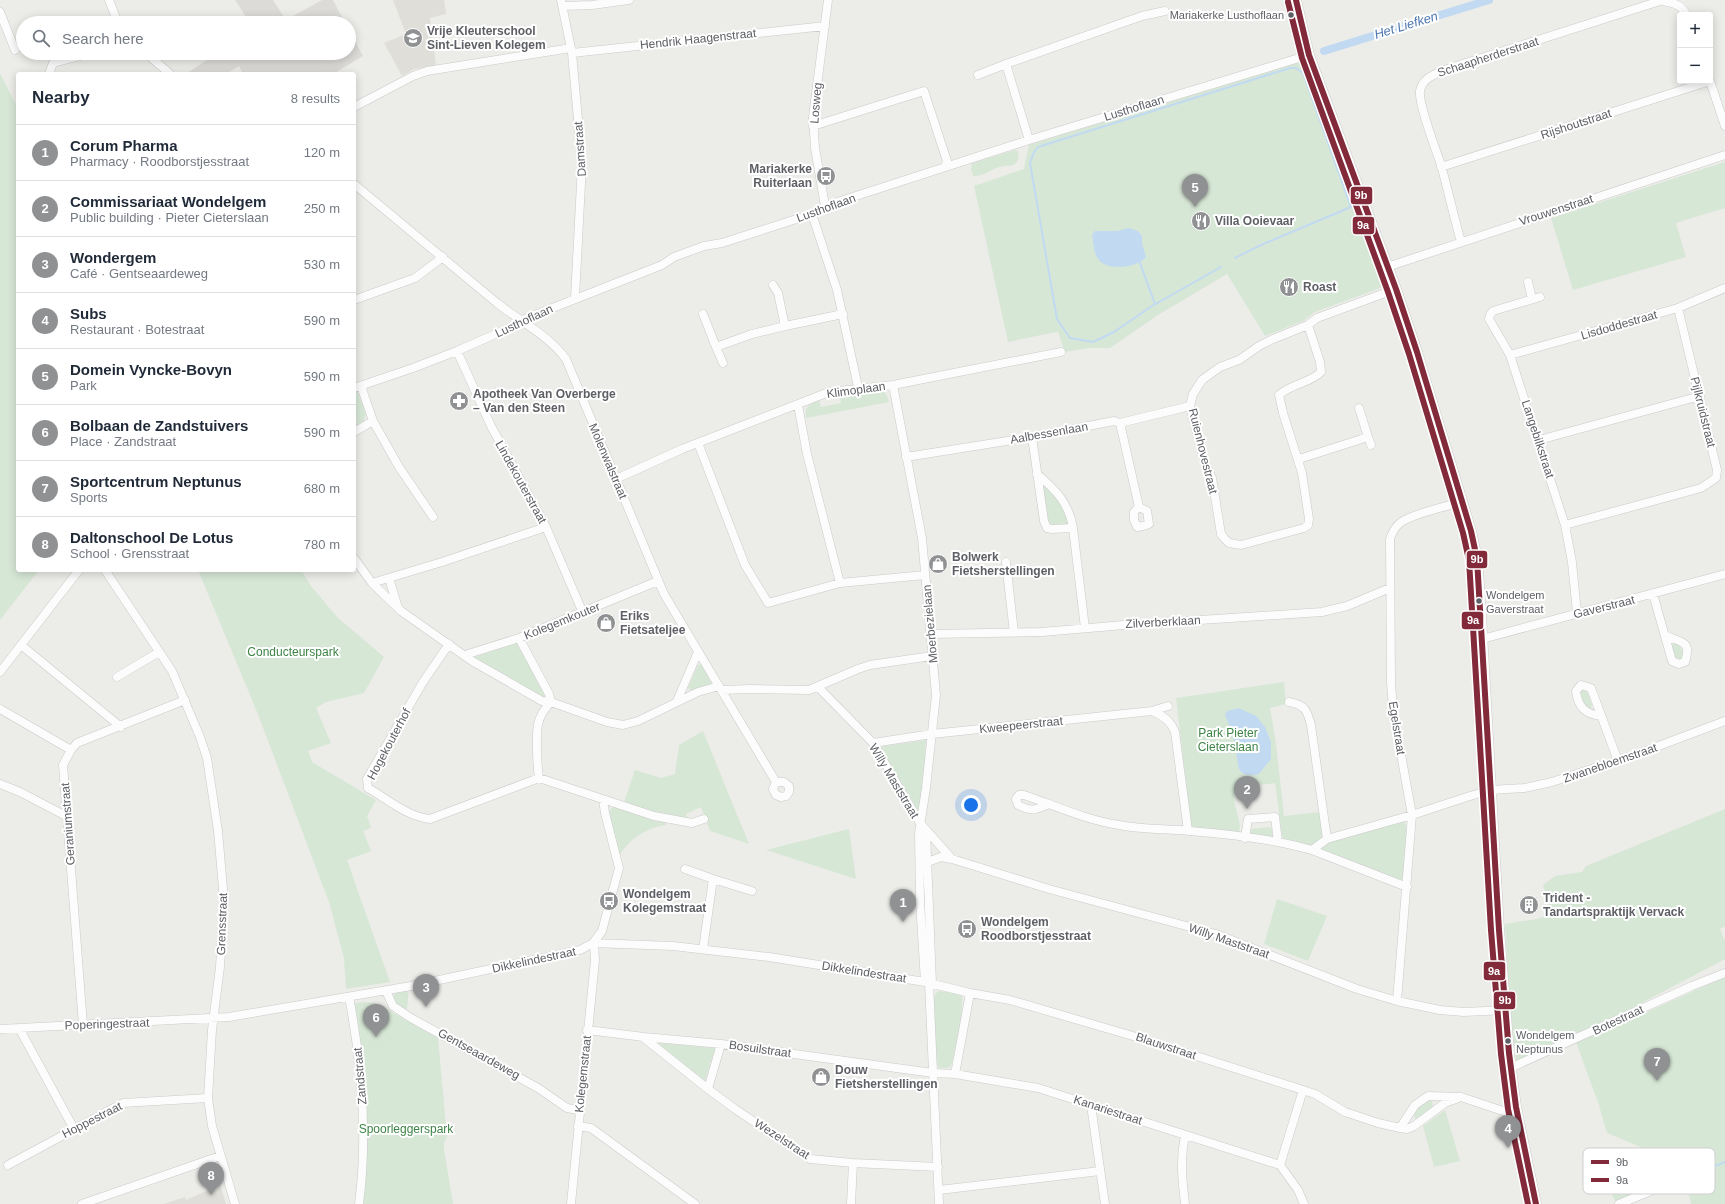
<!DOCTYPE html>
<meta charset="utf-8">
<style>
body{margin:0;font-family:Arial,sans-serif;background:#f2f2f3;color:#1f2937}
.controls{position:absolute;right:12px;top:12px;display:grid;overflow:hidden;border-radius:4px;box-shadow:0 2px 10px #0003}
.controls button{width:36px;height:36px;display:grid;place-items:center;padding:0;border:0;border-bottom:1px solid #e0e1e3;background:#fff;color:#1f2937;font:20px sans-serif}
.you{position:absolute;left:971px;top:805px;width:14px;height:14px;margin:-10px;border:3px solid #fff;border-radius:50%;background:#1a73e8;box-shadow:0 0 0 6px #1a73e833}
.badge{display:grid;place-items:center;width:26px;height:26px;border-radius:50%;background:#909193;color:#fff;font-size:13px;font-weight:700}
.pin{position:absolute;translate:-50% -33px;filter:drop-shadow(0 1px 2px #0008)}
.pin::after{content:'';position:absolute;top:21px;width:14px;height:12px;background:inherit;clip-path:polygon(0 0,100% 0,50% 100%)}
.list{margin:0;padding:0;list-style:none}
h2{display:flex;justify-content:space-between;align-items:center;height:52px;margin:0;padding:0 16px;font-size:17px}
h2 small{font-size:13px;font-weight:400;color:#747a83}
.list li{display:grid;grid-template-columns:26px 1fr auto;gap:12px;align-items:center;box-sizing:border-box;height:56px;padding:0 16px;border-top:1px solid #e0e1e3}
.list b{display:block;font-size:15px;white-space:nowrap}
.list p{margin:0;font-size:13px;white-space:nowrap;color:#747a83}
.list em{font-size:13px;font-style:normal;color:#747a83}
.icon{flex:none;width:22px;height:22px;fill:none;stroke:currentColor;stroke-width:2;stroke-linecap:round;stroke-linejoin:round}
.map{position:relative;flex:none;width:1725px;height:1204px;overflow:hidden}
.search{position:absolute;background:#fff;box-shadow:0 2px 10px #0003;left:16px;top:16px;width:340px;height:44px;display:flex;align-items:center;gap:10px;box-sizing:border-box;padding:0 14px;border-radius:22px;color:#747a83;font-size:15px}
.panel{position:absolute;background:#fff;box-shadow:0 2px 10px #0003;left:16px;top:72px;width:340px;height:500px;border-radius:4px}
.map>svg:first-child{display:block}
.industrial{fill:#dcdbd8}
.education{fill:#dfded8}
.green{fill:#d7e7d6}
.water{fill:#c1daf2}
.lines{fill:none;stroke-linecap:round;stroke-linejoin:round}
.stream{stroke:#c1daf2;stroke-width:2}
.canal{stroke:#c1daf2;stroke-width:8}
.minor-casing{stroke:#cacac9;stroke-width:9}
.tertiary-casing{stroke:#cacac9;stroke-width:11}
.minor{stroke:#fcfcfc;stroke-width:8}
.tertiary{stroke:#fcfcfc;stroke-width:10}
.bus-1-casing{stroke:#fff;stroke-width:9}
.bus-2-casing{stroke:#fff;stroke-width:9}
.bus-1{stroke:#822a3a;stroke-width:6}
.bus-2{stroke:#822a3a;stroke-width:6}
.bus-dot{fill:#5e6065;stroke:#fff;stroke-width:1.5}
.labels{text-anchor:middle;dominant-baseline:central;stroke-width:4;stroke-linejoin:round;paint-order:stroke}
.bus-label{font-size:11px;fill:#5e6065;stroke:#fff;text-anchor:start}
.poi-label{font-size:12px;font-weight:bold;fill:#5e6065;stroke:#fff;text-anchor:start}
.street-label{font-size:12px;fill:#5e6065;stroke:#fff}
.park-label{font-size:12px;fill:#3e8346;stroke:#fff}
.water-label{font-size:13px;font-style:italic;fill:#4f78b1;stroke:#fff}
.key{fill:#fff;stroke:#cfcfd1;stroke-width:1}
.key-label{font-size:11px;fill:#5e6065}
.line-badge{stroke:#fff;stroke-width:1.5}
.badge-label{font-size:11px;text-anchor:middle;font-weight:bold;fill:#fff}
</style>
<div class="map">
<svg width="1725" height="1204" viewBox="0 0 1725 1204">
<rect width="100%" height="100%" fill="#ecece8"/>
<path class="industrial" d="M235,0H273L286,20L322,0H333L345,23H250Z
M349,30L363,56L333,74H243L239,66L226,74H186L217,53H349Z"/>
<path class="education" d="M393,0H444L446,14L430,18L436,66L414,69L402,76L384,43L406,34Z
M220,1185L226,1204H164L185,1197L186,1200Z"/>
<path class="green" d="M1297,62L1306,64L1362,218L1356,220L1360,223L1383,287L1315,312L1303,321L1265,336L1227,274L1158,315L1110,348H1089L1065,352L1058,332H1056L1008,342L974,186L1024,169L1029,145Z
M0,73L18,109V570H39L0,620Z
M1015,150L1018,151C1019,155 1019,159 1016,163C1012,167 1009,165 1004,166C993,167 984,177 973,176L971,169L972,163Z
M1725,162V208L1676,223L1686,257L1573,290L1551,218Z
M357,391L366,413L364,421L354,427V392Z
M884,391L887,396L889,402L806,418C804,407 809,404 819,400L821,407L841,403L840,395Z
M1042,485H1045L1060,502L1069,522L1066,526L1052,527L1048,523Z
M198,570H301L311,586L337,617L384,657L364,693L326,702L316,708L331,743L308,751L312,762L376,800L367,816L371,828L363,831L371,851L347,860L390,982L346,989L344,958L329,902L257,712Z
M1674,642L1678,643L1683,652L1682,658L1680,660L1674,659L1671,647Z
M515,643L518,645L545,695L546,699L474,660V657Z
M702,664L712,685L691,691L688,688L698,665Z
M1284,682L1286,704L1270,708L1276,743L1284,816L1320,812L1324,841L1404,822C1411,829 1404,867 1403,878L1400,881L1285,841L1282,835L1275,783L1235,788L1234,801L1240,825L1239,833L1195,829L1191,824L1176,698Z
M1583,689L1587,691L1592,705L1591,709L1589,710L1581,701L1579,691Z
M703,731L749,844L710,831L701,807L686,814L688,819L656,813L624,803L635,770L661,778L675,774L679,745Z
M926,740L924,779L918,813L879,747Z
M614,806L666,821V825C646,828 630,838 619,856L609,811Z
M1725,809V926L1720,929L1725,941V959L1613,1018L1616,1026L1725,977V1204H1691L1686,1182L1682,1180L1699,1171L1607,1133L1598,1102L1574,1037L1516,1060L1509,996L1505,924L1536,919L1552,915L1543,885L1555,876L1582,872L1586,866Z
M1269,827L1274,830V839L1250,834L1252,829Z
M849,829L856,879L766,850Z
M1277,899L1327,916L1308,961L1264,944Z
M409,990L407,1009H405L394,1002L393,997L395,993Z
M939,991L962,994C964,1011 956,1048 951,1066L947,1068H939L936,1062L934,1000L935,994Z
M363,1002L375,1003L383,1007L438,1038L447,1137L444,1143V1149L453,1204H360L364,1161L352,1004Z
M658,1043L715,1048L705,1081Z
M1430,1099L1432,1101L1433,1108L1416,1119L1414,1117C1415,1108 1422,1102 1430,1099Z
M1445,1110L1460,1161L1434,1167L1423,1126Z
M1622,1155L1678,1179L1616,1203L1606,1181L1617,1175Z"/>
<path class="water" d="M1129,228L1138,231L1142,236V243L1146,257C1138,268 1107,271 1099,260C1093,253 1094,244 1092,235L1095,231H1117Z
M1239,708L1256,716L1265,727L1271,742V759L1259,774C1236,778 1239,768 1236,751C1234,739 1230,726 1225,715L1227,711Z"/>
<g class="lines">
<path class="stream" d="M1362,222L1371,246
M1376,262L1384,285
M1140,263L1155,304
M1221,267L1152,306L1114,332L1093,342L1070,338L1057,319L1030,163L1034,152L1038,147L1290,68H1296L1303,73L1351,207L1261,245L1235,258
M1699,1173L1725,1162"/>
<path class="canal" d="M1324,51L1489,0"/>
<defs>
<path id="minor" d="M109,0L118,23
M561,0L572,53L582,164L575,298
M563,6L592,5L629,0
M0,12L15,50
M146,53L170,74
M572,53L825,26
M49,74L53,63L92,53
M978,75L1006,64
M1710,81L1725,126
M354,107L413,76L427,71L571,48
M813,126L924,91L947,161L945,167
M1029,140L1006,64L1142,16L1165,11
M1441,167L1710,81
M354,184L497,303C521,322 548,335 566,359L664,594L776,782L773,789L776,795L781,797L786,796L789,792V786L784,782H776
M825,206L815,148L813,117L828,0
M812,214L837,290L858,387
M1461,242C1454,217 1448,190 1441,165C1436,150 1418,103 1420,91C1422,79 1433,75 1444,70L1660,1C1672,2 1681,4 1687,15
M1387,267L1725,155
M1528,282L1532,299
M773,285L778,293L785,326L843,314
M1540,297L1493,311L1490,315L1489,319L1510,355L1565,525L1572,562L1577,613
M354,300L415,278L443,257
M703,314L716,347L752,334L785,326
M1308,325L1320,362L1321,372C1310,383 1291,384 1279,395L1283,413L1302,473L1309,519L1308,525L1304,528L1241,545L1229,543L1225,539L1221,534L1212,478L1204,460L1190,406L1193,394L1202,380L1220,367L1239,360L1259,346L1273,339L1308,325L1317,318L1396,289
M716,347L723,363
M457,351L491,426L546,527L583,613
M1510,355L1678,308L1725,288
M893,385L922,538L936,695L926,788L919,833L920,901L925,982
M361,386L373,421L399,467L433,517
M354,388L413,368L457,351L507,329L522,320L662,265L674,257L704,246L722,243L812,214L825,206L1029,140L1309,55
M798,405L807,454L840,583
M1120,423L1139,507L1134,512V520L1137,527L1143,526L1149,524L1147,511L1139,507
M354,432L373,421
M1032,437L1044,521L1047,528L1052,529L1073,528C1069,503 1055,489 1037,474
M1368,437L1371,445
M1539,440L1700,396
M698,443L745,565L768,603L840,583L925,575
M906,457L1032,437L1114,421L1120,423L1190,406
M1299,459L1368,437L1359,408
M616,479L682,449L829,392L893,385L1061,352
M1565,525L1701,488L1716,478L1717,470L1678,308
M1073,528L1085,628
M354,558L372,583L401,611L472,661L542,701L551,702L607,722L623,725L638,721L698,692L719,686
M1006,562L1014,633
M105,570L172,671L200,737L207,758L218,831L224,900L220,967L212,1030L208,1098L212,1126L235,1204
M389,578L398,608
M372,583L442,562L546,527
M1653,594L1672,661L1679,664L1685,662C1693,638 1678,643 1665,635
M930,634L1042,632L1124,625L1322,612L1347,606L1390,588
M519,638L549,694L551,702
M1482,639L1725,574
M449,644L423,682L367,779L368,788C387,799 408,817 430,819L539,778
M21,645L121,727
M465,655L519,638L658,581
M0,672L79,570
M117,677L159,652
M818,687L873,743L920,823L952,859
M722,690L750,689L809,690L858,669L870,665L932,656
M677,701L698,652
M551,702C545,708 540,716 538,724C536,735 537,766 539,778L654,816L692,823L704,819
M1289,702C1305,705 1307,710 1311,725L1327,839
M0,709L71,750
M1152,711C1163,716 1170,720 1175,732L1188,831
M1601,716C1585,714 1578,707 1576,691L1581,685L1591,688L1618,761
M873,743L932,734L1152,711L1168,706
M0,784L20,792L68,817
M1049,804C1036,810 1032,812 1018,805L1016,799L1019,795H1024C1056,806 1086,820 1119,825C1139,829 1160,829 1180,830C1224,834 1270,838 1312,850L1407,887
M926,832L932,984
M1245,838L1248,819L1275,817L1278,842
M1312,850L1327,839L1412,815L1470,796L1491,790L1524,788L1552,782L1640,753L1725,721
M920,865L941,857L952,859L1049,889L1216,934L1357,989L1397,1001L1440,1010L1464,1012L1506,1010
M685,869L713,879
M593,943L673,946L769,957L925,982L970,993L1010,1000L1143,1039L1303,1090L1315,1094L1345,1112L1378,1123L1400,1128L1407,1129L1414,1126L1445,1103L1461,1097
M703,949L713,879L752,891
M929,983L939,1204
M386,991L393,1006L411,1018L538,1088L567,1108L579,1110
M349,997C362,1065 368,1135 359,1204
M1397,1001L1412,815L1393,710L1391,682L1390,539C1392,533 1395,527 1400,523C1411,514 1447,506 1462,502
M83,1025L63,765L71,750L77,743L185,700
M19,1028L74,1129
M0,1029L229,1017L411,986L580,950L593,943L602,931L619,868L605,813L603,800
M587,1030L644,1037L721,1044L933,1073L955,1074L1038,1088L1280,1165
M644,1038L708,1089L721,1044
M1510,1068L1692,986L1725,973
M955,1074L970,993
M708,1089L735,1109L810,1159L853,1163L938,1167
M1091,1105L1105,1204
M578,1126L591,1128L695,1204
M1400,1128L1415,1105L1428,1096L1461,1097L1503,1111L1516,1109
M8,1165L123,1103L208,1098
M1280,1165L1303,1090
M1280,1165L1298,1190L1304,1204
M939,1190L1100,1171
M82,1204L220,1156
M571,1204L595,960L594,944
M851,1204L853,1163
M1185,1204C1182,1179 1180,1159 1185,1135
M1619,1204L1678,1180"/>
<path id="tertiary" d="M1296,0L1309,55L1396,289L1417,352L1471,531L1477,559L1480,598L1499,930L1509,1053L1516,1107L1536,1204"/>
</defs>
<use href="#minor" class="minor-casing"/>
<use href="#tertiary" class="tertiary-casing"/>
<use href="#minor" class="minor"/>
<use href="#tertiary" class="tertiary"/>
<defs>
<path id="bus-1" d="M1296,0L1309,55L1396,289L1417,352L1471,531L1477,559L1499,930L1509,1053L1516,1107L1536,1204"/>
<path id="bus-2" d="M1288,2L1302,58L1388,292L1409,354L1463,533L1469,560L1491,930L1501,1054L1508,1109L1528,1204"/>
</defs>
<use href="#bus-1" class="bus-1-casing"/>
<use href="#bus-2" class="bus-2-casing"/>
<use href="#bus-1" class="bus-1"/>
<use href="#bus-2" class="bus-2"/>
</g>
<defs>
<symbol id="school-disc" viewBox="-11 -11 22 22"><circle r="9.5" fill="#909193" stroke="#fff"/><path d="M0-5L7-2L0 1L-7-2ZM-4 1L0 2.5L4 1V4Q0 6-4 4Z" fill="#fff"/></symbol>
<symbol id="bus-disc" viewBox="-11 -11 22 22"><circle r="9.5" fill="#909193" stroke="#fff"/><path d="M-5-6H5V4H4V6H2V4H-2V6H-4V4H-5ZM-3.5-4V0h7V-4ZM-3.5 1.2v1.5H-2V1.2ZM2 1.2v1.5H3.5V1.2Z" fill="#fff"/></symbol>
<symbol id="restaurant-disc" viewBox="-11 -11 22 22"><circle r="9.5" fill="#909193" stroke="#fff"/><path d="M-5-6h1v4h1v-4h1v4h1v-4h1v5L-1.5 .5V6h-2V.5L-5-1ZM5-6V6H3V1.5H1.5Q1.5-4 5-6Z" fill="#fff"/></symbol>
<symbol id="pharmacy-disc" viewBox="-11 -11 22 22"><circle r="9.5" fill="#909193" stroke="#fff"/><path d="M-2-6h4v4h4v4h-4v4h-4v-4h-4v-4h4Z" fill="#fff"/></symbol>
<symbol id="shop-disc" viewBox="-11 -11 22 22"><circle r="9.5" fill="#909193" stroke="#fff"/><path d="M-5-2.5h2.3a2.7 3.5 0 0 1 5.4 0H5L5.5 6h-11ZM-1.5-2.5h3a1.5 2.3 0 0 0-3 0Z" fill="#fff"/></symbol>
<symbol id="building-disc" viewBox="-11 -11 22 22"><circle r="9.5" fill="#909193" stroke="#fff"/><path d="M-4-6H4V6H1V3H-1V6H-4ZM-2.5-4.3h1.7v1.8h-1.7ZM.8-4.3h1.7v1.8H.8ZM-2.5-1h1.7V.8h-1.7ZM.8-1h1.7V.8H.8Z" fill="#fff"/></symbol>
</defs>
<g fill-rule="evenodd">
<use href="#school-disc" x="402" y="27" width="22" height="22"/>
<use href="#bus-disc" x="815" y="165" width="22" height="22"/>
<use href="#restaurant-disc" x="1190" y="210" width="22" height="22"/>
<use href="#restaurant-disc" x="1278" y="276" width="22" height="22"/>
<use href="#pharmacy-disc" x="448" y="390" width="22" height="22"/>
<use href="#shop-disc" x="927" y="553" width="22" height="22"/>
<use href="#shop-disc" x="595" y="612" width="22" height="22"/>
<use href="#bus-disc" x="598" y="890" width="22" height="22"/>
<use href="#building-disc" x="1518" y="894" width="22" height="22"/>
<use href="#bus-disc" x="956" y="918" width="22" height="22"/>
<use href="#shop-disc" x="810" y="1066" width="22" height="22"/>
</g>
<g class="bus-dot">
<circle cx="1291" cy="15" r="3.5"/>
<circle cx="1479" cy="601" r="3.5"/>
<circle cx="1508" cy="1041" r="3.5"/>
</g>
<g class="labels">
<g class="bus-label">
<text x="1284" y="15" text-anchor="end">Mariakerke Lusthoflaan</text>
<text x="1486" y="595">Wondelgem<tspan x="1486" dy="14">Gaverstraat</tspan></text>
<text x="1516" y="1035">Wondelgem<tspan x="1516" dy="14">Neptunus</tspan></text>
</g>
<g class="poi-label">
<text x="427" y="31">Vrije Kleuterschool<tspan x="427" dy="14">Sint-Lieven Kolegem</tspan></text>
<text x="812" y="169" text-anchor="end">Mariakerke<tspan x="812" dy="14">Ruiterlaan</tspan></text>
<text x="1215" y="221">Villa Ooievaar</text>
<text x="1303" y="287">Roast</text>
<text x="473" y="394">Apotheek Van Overberge<tspan x="473" dy="14">– Van den Steen</tspan></text>
<text x="952" y="557">Bolwerk<tspan x="952" dy="14">Fietsherstellingen</tspan></text>
<text x="620" y="616">Eriks<tspan x="620" dy="14">Fietsateljee</tspan></text>
<text x="623" y="894">Wondelgem<tspan x="623" dy="14">Kolegemstraat</tspan></text>
<text x="1543" y="898">Trident -<tspan x="1543" dy="14">Tandartspraktijk Vervack</tspan></text>
<text x="981" y="922">Wondelgem<tspan x="981" dy="14">Roodborstjesstraat</tspan></text>
<text x="835" y="1070">Douw<tspan x="835" dy="14">Fietsherstellingen</tspan></text>
</g>
<g class="street-label">
<text transform="translate(698 39) rotate(-6)">Hendrik Haagenstraat</text>
<text transform="translate(1488 57) rotate(-18)">Schaapherderstraat</text>
<text transform="translate(816 103) rotate(-85)">Losweg</text>
<text transform="translate(1134 108) rotate(-17)">Lusthoflaan</text>
<text transform="translate(1576 124) rotate(-18)">Rijshoutstraat</text>
<text transform="translate(580 149) rotate(-94)">Damstraat</text>
<text transform="translate(826 208) rotate(-20)">Lusthoflaan</text>
<text transform="translate(1556 210) rotate(-18)">Vrouwenstraat</text>
<text transform="translate(524 321) rotate(-25)">Lusthoflaan</text>
<text transform="translate(1619 325) rotate(-16)">Lisdoddestraat</text>
<text transform="translate(856 390) rotate(-8)">Klimoplaan</text>
<text transform="translate(1703 412) rotate(76)">Pijlkruidstraat</text>
<text transform="translate(1049 433) rotate(-10)">Aalbessenlaan</text>
<text transform="translate(1538 439) rotate(72)">Langebilkstraat</text>
<text transform="translate(1203 451) rotate(76)">Ruienhovestraat</text>
<text transform="translate(608 461) rotate(67)">Molenwalstraat</text>
<text transform="translate(521 482) rotate(61)">Lindekouterstraat</text>
<text transform="translate(1604 607) rotate(-14)">Gaverstraat</text>
<text transform="translate(562 621) rotate(-22)">Kolegemkouter</text>
<text transform="translate(1163 622) rotate(-3)">Zilverberklaan</text>
<text transform="translate(930 624) rotate(-95)">Moerbezielaan</text>
<text transform="translate(1021 725) rotate(-6)">Kweepeerstraat</text>
<text transform="translate(1397 728) rotate(81)">Egelstraat</text>
<text transform="translate(389 744) rotate(-62)">Hogekouterhof</text>
<text transform="translate(1610 763) rotate(-19)">Zwanebloemstraat</text>
<text transform="translate(894 781) rotate(59)">Willy Maststraat</text>
<text transform="translate(68 824) rotate(-94)">Geraniumstraat</text>
<text transform="translate(222 924) rotate(-88)">Grensstraat</text>
<text transform="translate(1229 941) rotate(19)">Willy Maststraat</text>
<text transform="translate(534 960) rotate(-12)">Dikkelindestraat</text>
<text transform="translate(864 972) rotate(9)">Dikkelindestraat</text>
<text transform="translate(1618 1020) rotate(-25)">Botestraat</text>
<text transform="translate(107 1024) rotate(-2)">Poperingestraat</text>
<text transform="translate(1166 1046) rotate(18)">Blauwstraat</text>
<text transform="translate(760 1049) rotate(8)">Bosuilstraat</text>
<text transform="translate(479 1054) rotate(29)">Gentseaardeweg</text>
<text transform="translate(583 1074) rotate(-84)">Kolegemstraat</text>
<text transform="translate(360 1076) rotate(-95)">Zandstraat</text>
<text transform="translate(1108 1110) rotate(18)">Kanariestraat</text>
<text transform="translate(92 1120) rotate(-27)">Hoppestraat</text>
<text transform="translate(782 1139) rotate(33)">Wezelstraat</text>
</g>
<g class="park-label">
<text x="293" y="652">Conducteurspark</text>
<text x="1228" y="733">Park Pieter<tspan x="1228" dy="14">Cieterslaan</tspan></text>
<text x="406" y="1129">Spoorleggerspark</text>
</g>
<g class="water-label">
<text transform="translate(1406 25) rotate(-17)">Het Liefken</text>
</g>
</g>
<rect x="1583" y="1148" width="132" height="46" rx="6" class="key"/>
<rect x="1591" y="1160" width="18" height="4" fill="#822a3a"/>
<rect x="1591" y="1178" width="18" height="4" fill="#822a3a"/>
<g class="key-label">
<text x="1616" y="1166">9b</text>
<text x="1616" y="1184">9a</text>
</g>
<g class="line-badge">
<rect x="1350" y="186" width="23" height="19" rx="4" fill="#822a3a"/>
<rect x="1352" y="216" width="23" height="19" rx="4" fill="#822a3a"/>
<rect x="1466" y="550" width="22" height="19" rx="4" fill="#822a3a"/>
<rect x="1461" y="611" width="23" height="19" rx="4" fill="#822a3a"/>
<rect x="1483" y="961" width="23" height="20" rx="4" fill="#822a3a"/>
<rect x="1493" y="991" width="23" height="19" rx="4" fill="#822a3a"/>
</g>
<g class="badge-label">
<text x="1361" y="199">9b</text>
<text x="1363" y="229">9a</text>
<text x="1477" y="563">9b</text>
<text x="1473" y="624">9a</text>
<text x="1494" y="975">9a</text>
<text x="1505" y="1004">9b</text>
</g>
</svg>
<div class="controls">
<button>+</button>
<button>−</button>
</div>
<div class="you"></div>
<div class="pin badge" style="left:903px;top:922px">1</div>
<div class="pin badge" style="left:1247px;top:809px">2</div>
<div class="pin badge" style="left:426px;top:1007px">3</div>
<div class="pin badge" style="left:1508px;top:1148px">4</div>
<div class="pin badge" style="left:1195px;top:207px">5</div>
<div class="pin badge" style="left:376px;top:1037px">6</div>
<div class="pin badge" style="left:1657px;top:1081px">7</div>
<div class="pin badge" style="left:211px;top:1195px">8</div>
<div class="search"><svg class="icon" aria-label="search" viewBox="0 0 24 24"><circle cx="10" cy="10" r="6"/><path d="M15 15l6 6"/></svg>Search here</div>
<section class="panel">
<h2>Nearby<small>8 results</small></h2>
<ul class="list">
<li><span class="badge">1</span><div><b>Corum Pharma</b><p>Pharmacy · Roodborstjesstraat</p></div><em>120 m</em></li>
<li><span class="badge">2</span><div><b>Commissariaat Wondelgem</b><p>Public building · Pieter Cieterslaan</p></div><em>250 m</em></li>
<li><span class="badge">3</span><div><b>Wondergem</b><p>Café · Gentseaardeweg</p></div><em>530 m</em></li>
<li><span class="badge">4</span><div><b>Subs</b><p>Restaurant · Botestraat</p></div><em>590 m</em></li>
<li><span class="badge">5</span><div><b>Domein Vyncke-Bovyn</b><p>Park</p></div><em>590 m</em></li>
<li><span class="badge">6</span><div><b>Bolbaan de Zandstuivers</b><p>Place · Zandstraat</p></div><em>590 m</em></li>
<li><span class="badge">7</span><div><b>Sportcentrum Neptunus</b><p>Sports</p></div><em>680 m</em></li>
<li><span class="badge">8</span><div><b>Daltonschool De Lotus</b><p>School · Grensstraat</p></div><em>780 m</em></li>
</ul>
</section>
</div>
